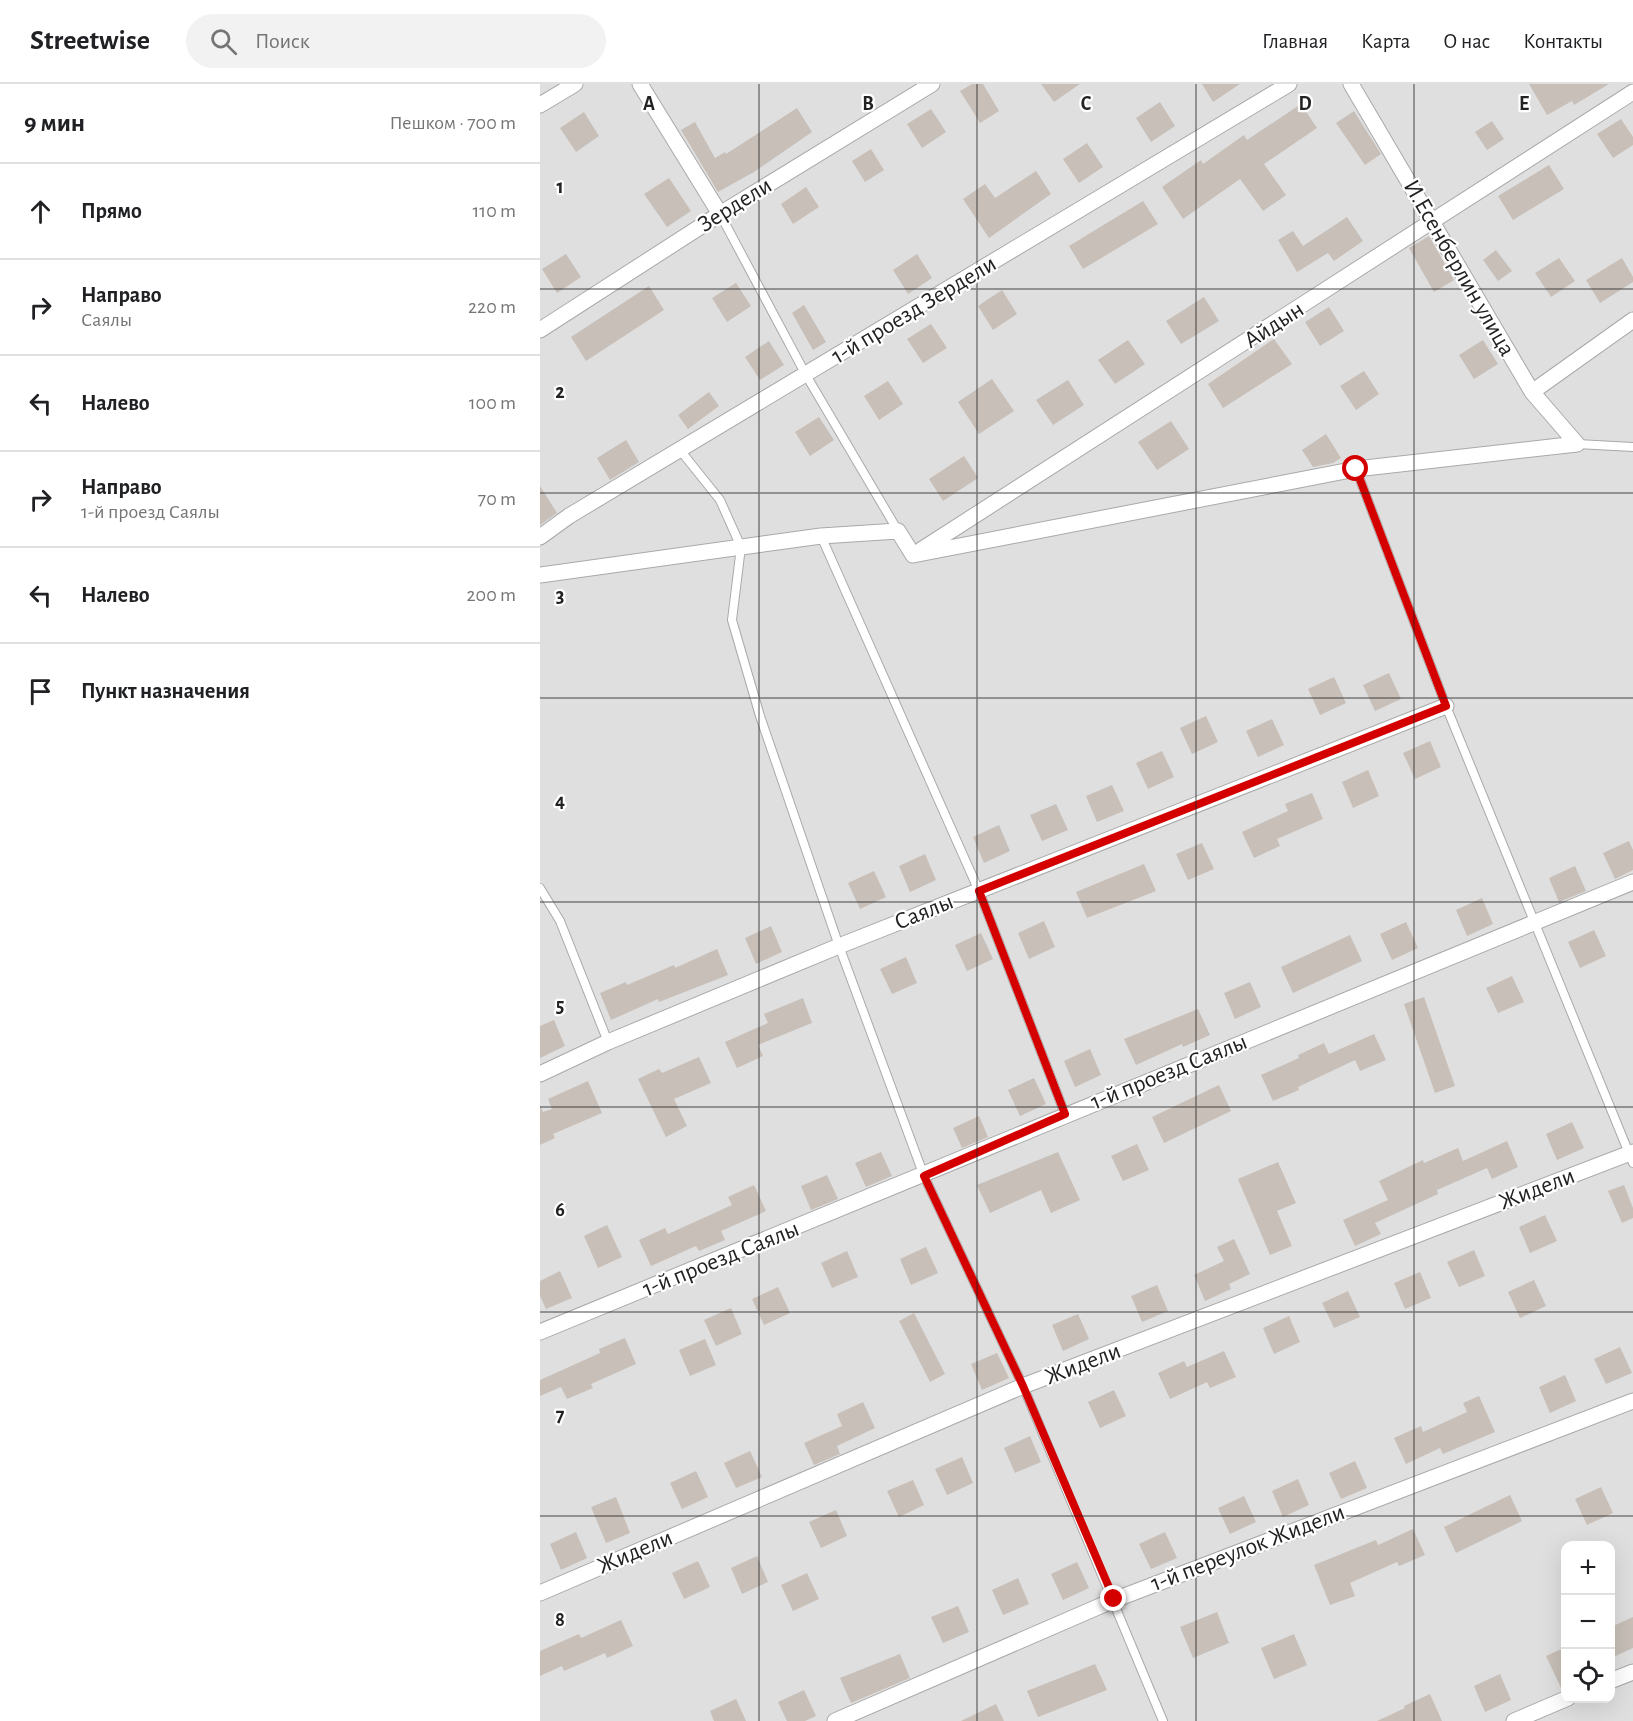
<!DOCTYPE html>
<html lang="ru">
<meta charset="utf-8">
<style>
body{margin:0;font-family:"Alegreya Sans",sans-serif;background:#f2f2f2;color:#202124}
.controls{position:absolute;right:18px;bottom:18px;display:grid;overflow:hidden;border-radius:12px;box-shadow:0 6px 24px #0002}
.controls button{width:54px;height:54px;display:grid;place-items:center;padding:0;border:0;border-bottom:2px solid #e0e0e0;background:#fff;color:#202124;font:30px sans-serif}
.stop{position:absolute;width:18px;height:18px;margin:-14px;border:4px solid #d40000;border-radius:50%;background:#fff}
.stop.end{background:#d40000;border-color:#fff;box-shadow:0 2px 6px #0008}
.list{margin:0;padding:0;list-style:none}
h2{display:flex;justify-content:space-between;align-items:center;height:78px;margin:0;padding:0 24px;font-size:26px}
h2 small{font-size:20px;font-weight:400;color:#757577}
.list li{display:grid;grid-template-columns:39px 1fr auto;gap:18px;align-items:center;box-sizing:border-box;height:96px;padding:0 24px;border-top:2px solid #e0e0e0}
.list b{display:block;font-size:22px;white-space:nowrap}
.list p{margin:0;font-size:20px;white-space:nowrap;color:#757577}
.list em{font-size:20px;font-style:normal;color:#757577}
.icon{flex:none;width:33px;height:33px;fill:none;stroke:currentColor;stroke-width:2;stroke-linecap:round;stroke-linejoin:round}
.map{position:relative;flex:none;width:1093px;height:1637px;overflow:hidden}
header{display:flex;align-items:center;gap:36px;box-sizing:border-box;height:84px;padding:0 30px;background:#fff;border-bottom:2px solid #e0e0e0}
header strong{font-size:28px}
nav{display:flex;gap:33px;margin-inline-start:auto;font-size:21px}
.search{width:420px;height:54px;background:#f2f2f2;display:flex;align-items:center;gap:15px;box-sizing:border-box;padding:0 21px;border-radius:33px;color:#757577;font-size:22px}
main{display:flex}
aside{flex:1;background:#fff}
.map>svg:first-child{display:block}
.residential{fill:#e0dfdf;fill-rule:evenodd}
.building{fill:#c7bfb8}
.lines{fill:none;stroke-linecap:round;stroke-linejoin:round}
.service-casing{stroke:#a9a9a9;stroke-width:10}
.minor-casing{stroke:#a9a9a9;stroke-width:17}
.service{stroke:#fff;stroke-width:8}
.minor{stroke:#fff;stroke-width:15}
.route{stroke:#d40000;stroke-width:8}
.grid{fill:none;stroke:#222;stroke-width:1.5;stroke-opacity:0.55}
.labels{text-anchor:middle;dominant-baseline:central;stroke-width:4.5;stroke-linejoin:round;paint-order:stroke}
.street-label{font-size:24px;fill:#222;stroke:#fff}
.grid-label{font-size:20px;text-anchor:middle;font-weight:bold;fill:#222;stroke:#fff;stroke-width:4.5;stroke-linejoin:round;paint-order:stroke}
</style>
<header>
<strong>Streetwise</strong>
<div class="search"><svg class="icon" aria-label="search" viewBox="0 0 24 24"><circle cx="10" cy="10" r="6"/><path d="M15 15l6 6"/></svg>Поиск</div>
<nav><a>Главная</a><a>Карта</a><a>О нас</a><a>Контакты</a></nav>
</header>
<main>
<aside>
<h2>9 мин<small>Пешком · 700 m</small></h2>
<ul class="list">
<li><svg class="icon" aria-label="ahead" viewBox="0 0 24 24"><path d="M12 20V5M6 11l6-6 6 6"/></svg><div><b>Прямо</b></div><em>110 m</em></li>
<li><svg class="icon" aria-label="right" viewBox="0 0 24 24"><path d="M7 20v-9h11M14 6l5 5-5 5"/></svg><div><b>Направо</b><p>Саялы</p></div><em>220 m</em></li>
<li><svg class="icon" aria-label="left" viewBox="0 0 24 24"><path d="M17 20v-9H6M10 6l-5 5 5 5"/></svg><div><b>Налево</b></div><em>100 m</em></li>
<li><svg class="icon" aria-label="right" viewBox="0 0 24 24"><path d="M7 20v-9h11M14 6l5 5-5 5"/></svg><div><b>Направо</b><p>1-й проезд Саялы</p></div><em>70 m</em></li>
<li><svg class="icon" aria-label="left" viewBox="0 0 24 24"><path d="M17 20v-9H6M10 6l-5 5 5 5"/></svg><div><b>Налево</b></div><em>200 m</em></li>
<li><svg class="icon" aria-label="arrive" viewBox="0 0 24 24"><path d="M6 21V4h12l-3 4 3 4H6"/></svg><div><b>Пункт назначения</b></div></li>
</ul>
</aside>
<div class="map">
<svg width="1093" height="1637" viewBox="0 0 1093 1637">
<rect width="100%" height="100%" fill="#f2efe9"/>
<path class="residential" d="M0,0H1093V1637H0ZM1026,1462H1070V1614H1026Z"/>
<path class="building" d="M432,0H443L459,27L440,39L420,7Z
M501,0H540L514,18Z
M662,0H700L673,18Z
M989,0H1069L1034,21L1032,17L1007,31Z
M620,18L635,42L611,58L596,34Z
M761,20L777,44L724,80L746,111L723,127L700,95L643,135L622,103L661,76L663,80L704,51L707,56Z
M257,24L272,48L214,88L178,108L141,46L155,38L175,74L185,68L186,70Z
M391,25L406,48L382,64L367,40Z
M814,27L841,70L825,81L796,39Z
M44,28L59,52L36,68L20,44Z
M1081,35L1093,53V61L1073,74L1057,50Z
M952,37L964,55L947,66L935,48Z
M547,59L563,83L539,99L523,75Z
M331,65L344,86L325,98L312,77Z
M1009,81L1024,105L973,136L958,112Z
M496,87L511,110L449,154L423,115L445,100L455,114Z
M129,94L151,127L127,143L104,110Z
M266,103L279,123L253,140L241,120Z
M603,117L618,140L543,185L529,162Z
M807,133L823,157L794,177L788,169L757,188L738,156L753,147L763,162Z
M889,152L914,196L894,208L869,164Z
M956,166L972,187L958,197L943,176Z
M26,170L41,193L17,209L2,185Z
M377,170L392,194L368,210L353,186Z
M1019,174L1035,197L1011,213L995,189Z
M1082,174L1093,193V198L1060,219L1046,196Z
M196,199L211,222L187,238L172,214Z
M109,202L124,226L46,277L31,253Z
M462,206L477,230L453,246L438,222Z
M664,213L679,237L641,260L626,237Z
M264,221L286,258L273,266L252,229Z
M789,223L804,247L780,262L765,238Z
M391,240L407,264L383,279L367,255Z
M734,255L752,280L683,324L668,300Z
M588,256L605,280L575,300L558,276Z
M943,256L958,280L934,295L919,271Z
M229,257L244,281L220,296L205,273Z
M824,287L839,310L816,326L800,302Z
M452,295L474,327L439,350L418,318Z
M528,296L544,321L513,341L496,316Z
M348,297L363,320L339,336L324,312Z
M169,308L179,322L148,345L138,331Z
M279,333L294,356L270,372L255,348Z
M631,337L649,365L617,386L598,358Z
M786,350L801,374L793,379L773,383L762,366Z
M86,356L99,378L70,396L57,374Z
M424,372L438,394L403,417L389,395Z
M0,402L17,429L0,441Z
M849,589L861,615L835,627L823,601Z
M794,593L806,619L780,631L768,605Z
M666,632L678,658L652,670L640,644Z
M732,635L744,661L718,673L706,647Z
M890,657L901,683L875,695L863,669Z
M622,667L634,693L608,705L596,679Z
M828,686L839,712L813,724L802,698Z
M572,701L584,727L557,738L546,712Z
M772,709L783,735L737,755L740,762L714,774L702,748L748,727L745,720Z
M516,720L528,746L502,757L490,731Z
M459,741L470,767L444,779L433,753Z
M1089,757L1093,766V786L1075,795L1063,769Z
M662,759L674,785L648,796L636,770Z
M385,770L396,796L370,808L359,782Z
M604,780L616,807L547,834L536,808Z
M1035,782L1046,807L1019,818L1009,794Z
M334,787L346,813L320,825L308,799Z
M942,814L953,840L927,852L916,826Z
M504,837L515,863L489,875L478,849Z
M866,838L878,864L852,876L840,850Z
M231,842L242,868L216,880L205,854Z
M1054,846L1066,872L1040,884L1028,858Z
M441,849L453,875L427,887L415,861Z
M810,851L822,877L753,909L741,883Z
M177,865L188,891L119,918L118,915L71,936L60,909L86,898L87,901L134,881L135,884Z
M366,873L377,899L352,910L340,885Z
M972,892L984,918L958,929L946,904Z
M710,898L721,923L695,935L684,909Z
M884,913L915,1002L895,1009L864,920Z
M263,914L272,939L218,961L223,972L197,984L185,958L228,939L224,930Z
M658,925L670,951L643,963L642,960L596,981L584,955Z
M14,936L25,962L0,974V942Z
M834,950L846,976L820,987L815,976L758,1003L759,1006L733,1017L721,991L759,974L758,971L784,959L789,970Z
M550,965L561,991L535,1003L524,977Z
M159,973L171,999L134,1015L147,1042L126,1053L98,995L119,985L122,989Z
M494,994L506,1020L480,1032L468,1006Z
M48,997L62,1029L13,1050L15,1054L0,1061V1021L3,1028L12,1025L8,1015Z
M679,1001L691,1027L624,1059L612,1033Z
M439,1032L448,1053L422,1064L413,1044Z
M1032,1038L1044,1064L1017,1076L1006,1050Z
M967,1057L978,1083L952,1095L947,1084L897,1106L898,1110L835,1139L841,1150L815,1162L803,1136L848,1116L839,1097L883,1076L884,1079L918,1064L923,1077Z
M597,1060L609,1086L583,1097L571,1072Z
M341,1068L352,1092L326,1103L315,1079Z
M518,1068L540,1116L511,1129L501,1106L450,1129L437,1101Z
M738,1078L756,1119L737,1127L752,1162L730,1171L698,1095Z
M287,1091L298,1115L271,1126L261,1102Z
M214,1101L226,1127L181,1147L185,1156L159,1167L156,1162L111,1182L99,1156L125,1144L128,1150L192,1121L188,1113Z
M1084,1101L1093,1124V1134L1082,1139L1068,1107Z
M1005,1131L1017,1157L990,1169L979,1143Z
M67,1141L82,1173L58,1184L44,1152Z
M694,1155L710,1190L689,1200L691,1205L665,1217L654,1191L684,1177L677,1163Z
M386,1163L398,1189L371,1201L360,1175Z
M934,1166L945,1192L919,1203L907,1178Z
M307,1167L318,1193L292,1204L281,1179Z
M20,1187L32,1214L6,1225L0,1212V1197Z
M880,1188L891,1214L865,1225L854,1199Z
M994,1196L1006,1222L980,1234L968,1208Z
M617,1201L628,1227L602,1238L591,1212Z
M238,1203L250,1229L224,1241L212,1215Z
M808,1207L820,1233L794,1244L782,1219Z
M191,1224L202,1250L176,1262L164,1236Z
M374,1229L405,1290L390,1298L359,1237Z
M538,1230L549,1255L523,1267L512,1241Z
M749,1232L760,1258L734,1270L723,1244Z
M85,1254L96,1280L51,1300L53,1304L27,1315L21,1303L0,1312V1296L60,1269L59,1265Z
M165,1255L176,1281L150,1292L139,1266Z
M1080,1263L1092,1289L1066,1300L1054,1275Z
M684,1267L696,1293L670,1304L667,1298L630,1315L618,1289L644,1277L647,1283Z
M457,1269L469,1294L442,1306L431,1280Z
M1025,1291L1036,1317L1010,1329L999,1303Z
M574,1306L586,1332L560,1344L548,1318Z
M939,1312L955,1348L903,1370L900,1364L866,1380L854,1354L881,1342L883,1348L927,1328L923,1319Z
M323,1318L335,1344L297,1362L300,1370L274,1381L264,1359L302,1342L297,1330Z
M490,1352L501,1378L475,1389L464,1364Z
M210,1367L222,1393L196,1404L184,1379Z
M422,1373L433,1399L407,1411L395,1385Z
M815,1377L827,1404L801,1415L789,1389Z
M156,1387L168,1413L142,1425L130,1399Z
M758,1395L769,1421L743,1433L732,1407Z
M373,1396L384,1421L359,1433L347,1407Z
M1061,1403L1073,1429L1047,1441L1035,1415Z
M970,1411L982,1437L916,1469L904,1443Z
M704,1412L716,1438L690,1450L678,1424Z
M76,1413L90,1449L66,1459L51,1423Z
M296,1426L307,1452L281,1464L269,1438Z
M873,1445L885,1471L859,1482L857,1478L810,1499L815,1512L790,1521L774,1481L836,1456L838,1461Z
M36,1448L47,1474L21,1486L10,1460Z
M625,1448L637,1474L611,1485L599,1460Z
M217,1472L228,1498L202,1510L191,1484Z
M158,1477L170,1503L144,1515L132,1489Z
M537,1478L549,1504L523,1516L511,1490Z
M267,1489L279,1515L253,1527L241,1501Z
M478,1494L489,1520L463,1531L452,1506Z
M418,1522L429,1548L403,1559L391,1533Z
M677,1528L689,1559L653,1574L640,1543Z
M1093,1533V1564L1071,1574V1543Z
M81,1536L93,1562L67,1574L65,1569L24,1587L22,1582L0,1592V1567L39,1550L41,1554Z
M754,1550L767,1581L734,1595L721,1564Z
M1026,1563V1605L1022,1606L1006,1572Z
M360,1570L370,1594L311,1619L300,1594Z
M555,1580L567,1606L498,1633L487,1607Z
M960,1590L971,1616L945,1628L934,1602Z
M264,1606L276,1632L265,1637H247L238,1618Z
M890,1610L902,1637H837L865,1624L864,1622Z
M196,1615L206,1637H174L170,1627Z
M456,1620L464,1637H421Z"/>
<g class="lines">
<defs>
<path id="service" d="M180,130L266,291L358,447
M1037,360L1093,363
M140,366L180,416L201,463L192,536L220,632L299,862L384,1092L483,1302L623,1637
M816,385L906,622L1093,1079
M281,452L439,807L525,1030
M0,804L20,837L68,958"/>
<path id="minor" d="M100,0L180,130
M811,0L992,308L1037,360
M0,21L35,0
M0,246L180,130L392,0
M992,308L1093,236
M0,453L29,432L749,0
M381,466L1093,8
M0,491L281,452L358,447L373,471L816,385L1037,360
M0,990L68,958L299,862L906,622
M0,1248L1093,798
M0,1509L483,1302L1093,1068
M1070,1597L1093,1588
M295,1637L574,1516L1093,1317
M974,1637L1028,1614"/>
</defs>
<use href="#service" class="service-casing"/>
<use href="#minor" class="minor-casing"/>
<use href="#service" class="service"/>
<use href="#minor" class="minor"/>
</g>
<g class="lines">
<path class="route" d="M574,1515L483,1302L384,1092L525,1030L439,807L906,622L816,385"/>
</g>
<path class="grid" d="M219,0V1637M437,0V1637M656,0V1637M874,0V1637M0,205H1093M0,409H1093M0,614H1093M0,818H1093M0,1023H1093M0,1228H1093M0,1432H1093"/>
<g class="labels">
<g class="street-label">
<text transform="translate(195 121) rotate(-32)">Зердели</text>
<text transform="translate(919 184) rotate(60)">И.Есенберлин улица</text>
<text transform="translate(374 226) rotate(-31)">1-й проезд Зердели</text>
<text transform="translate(734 241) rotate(-33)">Айдын</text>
<text transform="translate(384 828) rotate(-22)">Саялы</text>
<text transform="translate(629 988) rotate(-22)">1-й проезд Саялы</text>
<text transform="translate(997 1105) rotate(-21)">Жидели</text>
<text transform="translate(181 1175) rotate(-22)">1-й проезд Саялы</text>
<text transform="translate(543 1280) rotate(-21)">Жидели</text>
<text transform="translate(708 1464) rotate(-21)">1-й переулок Жидели</text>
<text transform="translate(95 1468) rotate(-23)">Жидели</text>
</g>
</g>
<g class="grid-label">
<text x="109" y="26">A</text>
<text x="328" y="26">B</text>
<text x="546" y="26">C</text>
<text x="765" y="26">D</text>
<text x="984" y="26">E</text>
<text x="20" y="109">1</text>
<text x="20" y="314">2</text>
<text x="20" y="518">3</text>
<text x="20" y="723">4</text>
<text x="20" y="928">5</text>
<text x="20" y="1132">6</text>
<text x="20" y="1337">7</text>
<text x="20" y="1542">8</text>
</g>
</svg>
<div class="controls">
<button>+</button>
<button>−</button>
<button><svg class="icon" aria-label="locate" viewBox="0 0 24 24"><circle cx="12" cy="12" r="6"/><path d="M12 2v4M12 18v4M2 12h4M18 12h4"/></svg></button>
</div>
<div class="stop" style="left:816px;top:385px"></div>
<div class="stop end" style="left:574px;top:1515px"></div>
</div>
</main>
